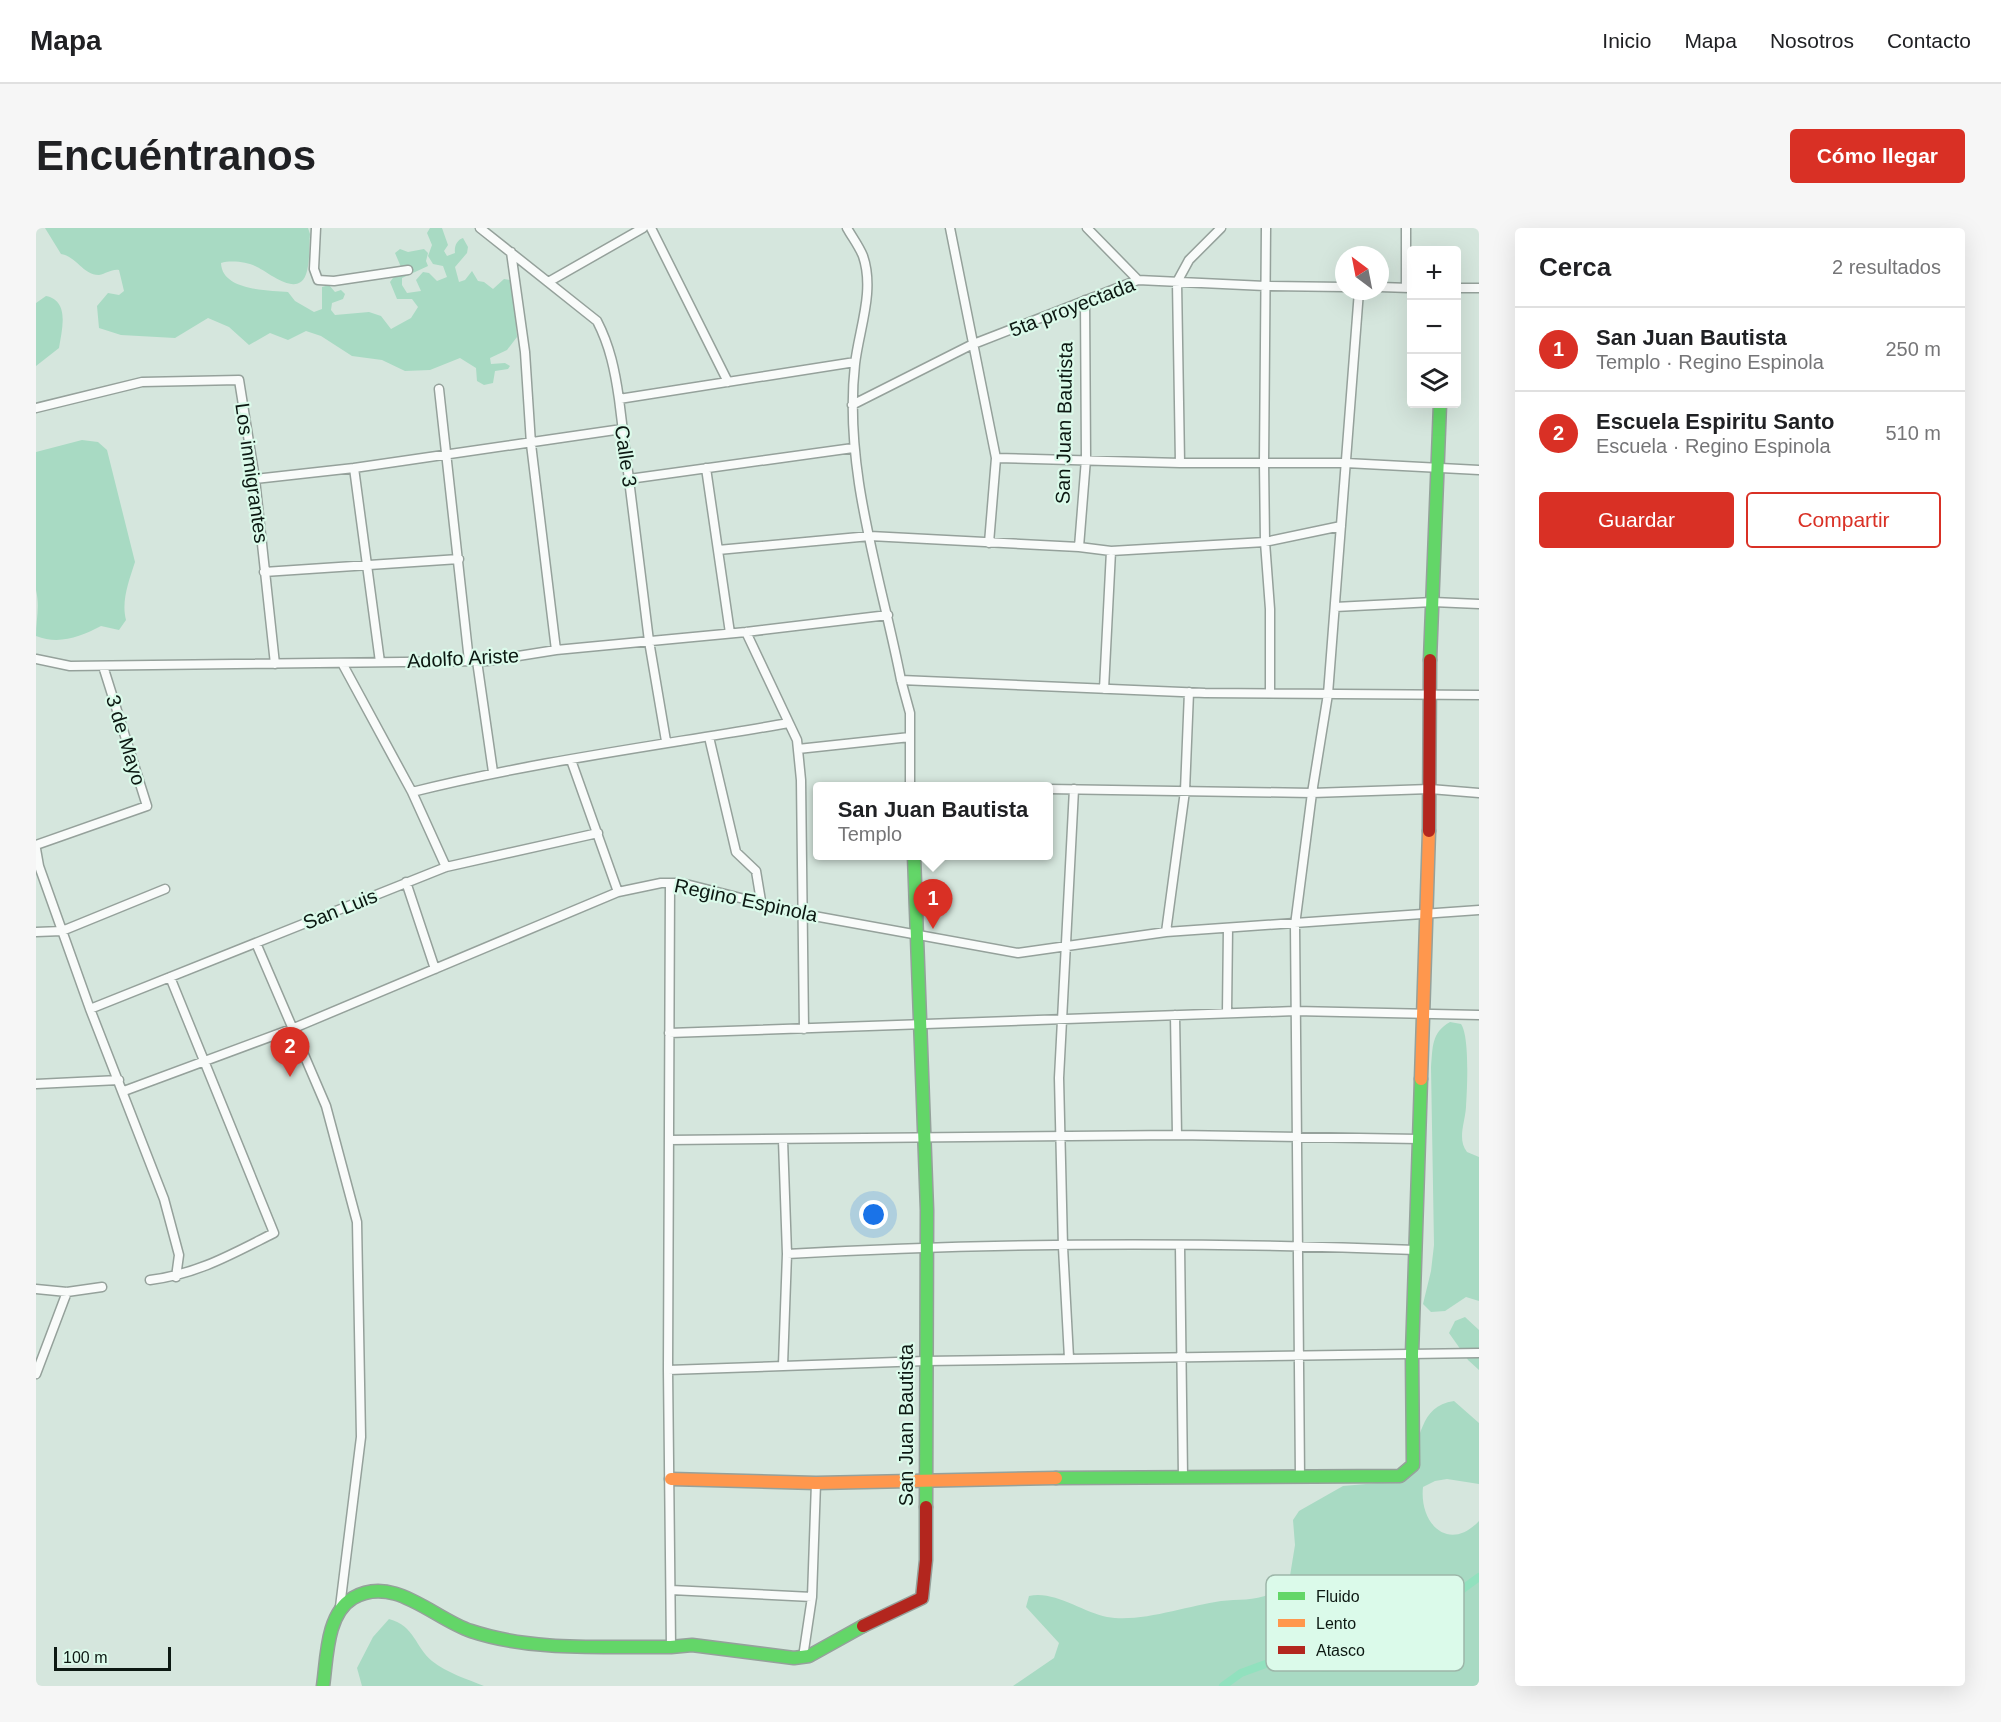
<!DOCTYPE html>
<html lang="es">
<meta charset="utf-8">
<style>
body{margin:0;font-family:Helvetica,sans-serif;background:#f6f6f6;color:#202124}
.controls{position:absolute;right:18px;top:18px;display:grid;overflow:hidden;border-radius:6px;box-shadow:0 6px 24px #0002}
.controls button{width:54px;height:54px;display:grid;place-items:center;padding:0;border:0;border-bottom:2px solid #e0e0e0;background:#fff;color:#202124;font:30px sans-serif}
.compass{position:absolute;left:1299px;top:18px;width:54px;height:54px;border-radius:50%;background:#fff;box-shadow:0 6px 24px #0002;rotate:328deg}
.scale{position:absolute;left:18px;bottom:15px;width:117px;box-sizing:border-box;padding-left:6px;border:3px solid #0c1812;border-top:0;font-size:16px;line-height:21px;white-space:nowrap;color:#0c1812;-webkit-text-stroke:4px #dbfaea;paint-order:stroke}
.you{position:absolute;left:838px;top:987px;width:21px;height:21px;margin:-15px;border:4px solid #fff;border-radius:50%;background:#1a73e8;box-shadow:0 0 0 9px #1a73e833}
.badge{display:grid;place-items:center;width:39px;height:39px;border-radius:50%;background:#d93025;color:#fff;font-size:20px;font-weight:700}
.pin{position:absolute;translate:-50% -50px;filter:drop-shadow(0 2px 3px #0008)}
.pin::after{content:'';position:absolute;top:32px;width:21px;height:18px;background:inherit;clip-path:polygon(0 0,100% 0,50% 100%)}
.popup{position:absolute;left:777px;top:554px;width:240px;height:78px;box-sizing:border-box;display:grid;place-content:center;border-radius:6px;background:#fff;filter:drop-shadow(0 2px 4px #0005);font-size:20px;white-space:nowrap;color:#757577}
.popup b{font-size:22px;color:#202124}
.popup::after{content:'';position:absolute;left:50%;top:100%;margin-left:-12px;border:12px solid transparent;border-top-color:#fff}
.list{margin:0;padding:0;list-style:none}
h2{display:flex;justify-content:space-between;align-items:center;height:78px;margin:0;padding:0 24px;font-size:26px}
h2 small{font-size:20px;font-weight:400;color:#757577}
.list li{display:grid;grid-template-columns:39px 1fr auto;gap:18px;align-items:center;box-sizing:border-box;height:84px;padding:0 24px;border-top:2px solid #e0e0e0}
.list b{display:block;font-size:22px;white-space:nowrap}
.list p{margin:0;font-size:20px;white-space:nowrap;color:#757577}
.list em{font-size:20px;font-style:normal;color:#757577}
.actions{display:flex;gap:12px;padding:18px 24px}
.actions a{flex:1;padding:14px 0;border:2px solid #d93025;border-radius:6px;text-align:center;font-size:21px;color:#d93025}
.actions .main{background:#d93025;color:#fff}
.icon{flex:none;width:33px;height:33px;fill:none;stroke:currentColor;stroke-width:2;stroke-linecap:round;stroke-linejoin:round}
.map{position:relative;flex:none;width:1443px;height:1458px;overflow:hidden;border-radius:6px}
header{display:flex;align-items:center;gap:36px;box-sizing:border-box;height:84px;padding:0 30px;background:#fff;border-bottom:2px solid #e0e0e0}
header strong{font-size:28px}
nav{display:flex;gap:33px;margin-inline-start:auto;font-size:21px}
.intro{display:flex;align-items:center;justify-content:space-between;box-sizing:border-box;height:144px;padding:0 36px}
h1{margin:0;font-size:42px}
.button{padding:15px 27px;border-radius:6px;background:#d93025;color:#fff;font-size:21px;font-weight:700}
main{display:flex;gap:36px;padding:0 36px}
aside{flex:1;background:#fff;border-radius:6px;box-shadow:0 6px 24px #0002}
.map>svg:first-child{display:block}
.green{fill:#a8dac3}
.lines{fill:none;stroke-linecap:round;stroke-linejoin:round}
.canal{stroke:#91e1be;stroke-width:8}
.street-casing{stroke:#95a19b;stroke-width:11}
.fast-casing{stroke:#95a19b;stroke-width:15}
.slow-casing{stroke:#95a19b;stroke-width:15}
.jam-casing{stroke:#95a19b;stroke-width:15}
.street{stroke:#f9fbfa;stroke-width:8}
.fast{stroke:#63d668;stroke-width:12}
.slow{stroke:#ff974d;stroke-width:12}
.jam{stroke:#b3261e;stroke-width:12}
.labels{text-anchor:middle;dominant-baseline:central;stroke-width:4.5;stroke-linejoin:round;paint-order:stroke}
.street-label{font-size:20px;fill:#0c1812;stroke:#dbfaea}
.key{fill:#dbfaea;stroke:#9db6a9;stroke-width:1.5}
.key-label{font-size:16px;fill:#0c1812}
</style>
<header>
<strong>Mapa</strong>
<nav><a>Inicio</a><a>Mapa</a><a>Nosotros</a><a>Contacto</a></nav>
</header>
<div class="intro"><h1>Encuéntranos</h1><a class="button">Cómo llegar</a></div>
<main>
<div class="map">
<svg width="1443" height="1458" viewBox="0 0 1443 1458">
<rect width="100%" height="100%" fill="#d5e6dd"/>
<path class="green" d="M9,0H272L274,6C273,17 274,31 271,43C264,72 234,45 221,39C212,34 195,32 185,35C186,63 232,62 252,64L259,73L278,84L286,81V59L293,57L299,64L305,62L309,66L307,71L296,75L295,82L299,87L333,84L345,88L355,101L375,90L382,79L376,71H361L354,54L365,39L359,25L364,21L372,24L388,21L392,25L390,33L392,38L366,50V57L371,65L385,63L380,52L387,44L393,45L401,53L411,49L407,38L397,36L392,28L396,17L391,5L394,0H406L412,17L408,23L411,28L419,25C418,18 421,12 427,10L432,19L431,25L419,39L423,54L429,52L436,43L442,53L448,54L457,61L468,51L474,52L477,57L481,109L471,122L454,130L455,136L469,135L474,138L472,141L459,143L457,155L448,157L441,153L440,140L424,130L394,142L369,143L346,132L316,128L285,108L270,103L252,112L234,105L213,117L193,99L172,90L139,110L85,107L63,100L61,78L72,65L83,67L88,63L83,42C75,41 70,46 63,47C47,47 40,28 25,26Z
M10,68C34,73 26,101 23,120L0,138V75Z
M46,212L62,214L71,222L99,334C93,353 85,373 90,392L83,402L65,398C44,409 23,417 0,408C0,391 4,379 0,362V224Z
M1414,794L1425,796C1434,809 1431,862 1430,879C1429,895 1421,911 1431,924L1443,929V1073L1430,1069L1409,1083L1395,1084L1387,1076L1395,1043L1398,1017L1395,839C1397,819 1395,805 1414,794Z
M1429,1089L1443,1102V1142L1432,1132L1413,1105L1419,1093Z
M1418,1173L1443,1195V1256L1411,1251L1399,1253L1387,1259C1383,1296 1413,1325 1443,1293V1458H977L1018,1430L1023,1415L990,1379L993,1368C1018,1362 1046,1384 1071,1389C1105,1395 1150,1378 1185,1373C1202,1371 1218,1373 1234,1366C1241,1364 1247,1358 1253,1354L1259,1317L1257,1292L1263,1283L1307,1258L1353,1254C1359,1248 1366,1243 1370,1237C1387,1213 1382,1178 1418,1173Z
M353,1391C379,1398 379,1419 396,1433C411,1445 431,1451 448,1458H326L321,1440L337,1409Z"/>
<g class="lines">
<path class="canal" d="M1187,1458L1205,1445L1235,1434H1260L1288,1440L1312,1438L1340,1428L1380,1408L1420,1366L1443,1349"/>
<defs>
<path id="street" d="M280,0L278,41L282,52L298,53L372,42
M444,0L561,93C574,118 579,143 583,171L613,413L630,513
M615,0L692,154
M811,0C816,9 823,18 827,28C839,63 823,101 819,136C807,242 845,349 865,452L874,485V558
M914,0L960,230L953,315
M1051,0L1102,52
M1230,0L1228,234L1229,314L1234,381V465
M1370,0V60
M475,24L489,124L495,216L520,422
M514,53L607,0
M1344,59L1374,60
M1420,60H1443
M403,161L433,433
M583,171L819,134
M816,177L935,117L1102,52L1229,58L1308,59
M0,180L106,154L203,152L219,251L239,436
M960,230L1144,235H1310L1443,242
M1144,235L1141,54L1153,32L1185,0
M670,240L694,405
M219,251L318,240
M593,251L817,220
M1043,319L1050,231L1049,72
M682,322L834,308L1043,319L1075,323L1229,314L1305,298
M228,344L423,331
M1299,379L1397,374L1443,376
M710,404L761,512L765,552L768,801
M0,431L34,438L451,433L520,422L710,404L852,387
M441,433L457,544
M344,434L318,240L586,201
M306,435L376,564L410,639
M865,452L1169,465L1443,467
M1068,461L1075,323
M673,509L700,624L720,643L725,673
M762,521L874,509
M535,532L582,664
M1012,561L1276,565L1394,561L1443,565
M376,564C500,533 627,517 753,495
M0,617L111,578L67,438
M0,621L3,638L54,781L128,971L143,1027L140,1049
M370,654L399,741
M634,655L632,1142L635,1419
M0,704L26,703L129,661
M1130,704L1149,563L1153,464
M220,715L290,878L321,994L325,1209L304,1379
M54,781L410,639L562,605
M1191,785L1192,700
M1139,787L1141,907
M633,805L1259,783L1443,787
M0,856L83,852
M88,863L258,800L582,664L625,655H646L767,686L982,725L1130,704L1443,682
M633,912L1141,907L1383,911
M1144,1018L1147,1249
M751,1026C960,1014 1171,1014 1380,1022
M114,1052C162,1046 196,1026 238,1005L134,749
M0,1061L31,1064L66,1059
M1033,1130L1027,1019L1023,850L1038,561
M747,1137L751,1026L747,912
M632,1142L889,1133L1443,1125
M0,1146L31,1064
M1264,1249L1259,697L1276,565L1292,466L1323,63
M635,1362L776,1369
M767,1429L776,1369L780,1255"/>
<path id="fast" d="M1394,432L1404,176
M878,628L891,982L890,1279
M1020,1250L1364,1248L1377,1237L1376,1126L1385,851
M287,1458C291,1431 290,1386 317,1370C358,1346 398,1391 435,1403C498,1424 570,1418 635,1419L656,1417L758,1430L773,1428L827,1398"/>
<path id="slow" d="M1385,851L1393,603
M635,1251L780,1255L1020,1250"/>
<path id="jam" d="M1393,603L1394,432
M827,1398L886,1370L890,1332V1279"/>
</defs>
<use href="#street" class="street-casing"/>
<use href="#fast" class="fast-casing"/>
<use href="#slow" class="slow-casing"/>
<use href="#jam" class="jam-casing"/>
<use href="#street" class="street"/>
<use href="#fast" class="fast"/>
<use href="#slow" class="slow"/>
<use href="#jam" class="jam"/>
</g>
<g class="labels">
<g class="street-label">
<text transform="translate(1036 79) rotate(-21)">5ta proyectada</text>
<text transform="translate(1028 195) rotate(-89)">San Juan Bautista</text>
<text transform="translate(590 228) rotate(82)">Calle 3</text>
<text transform="translate(216 245) rotate(82)">Los inmigrantes</text>
<text transform="translate(427 430) rotate(-3)">Adolfo Ariste</text>
<text transform="translate(90 512) rotate(73)">3 de Mayo</text>
<text transform="translate(710 672) rotate(12)">Regino Espinola</text>
<text transform="translate(304 681) rotate(-22)">San Luis</text>
<text transform="translate(870 1197) rotate(-90)">San Juan Bautista</text>
</g>
</g>
<rect x="1230" y="1347" width="198" height="96" rx="9" class="key"/>
<rect x="1242" y="1364" width="27" height="8" fill="#63d668"/>
<rect x="1242" y="1391" width="27" height="8" fill="#ff974d"/>
<rect x="1242" y="1418" width="27" height="8" fill="#b3261e"/>
<g class="key-label">
<text x="1280" y="1374">Fluido</text>
<text x="1280" y="1401">Lento</text>
<text x="1280" y="1428">Atasco</text>
</g>
</svg>
<div class="controls">
<button>+</button>
<button>−</button>
<button><svg class="icon" aria-label="layers" viewBox="0 0 24 24"><path d="M12 4l9 5-9 5-9-5zM3 14l9 5 9-5"/></svg></button>
</div>
<svg class="compass" viewBox="-18 -18 36 36"><path d="M0-13l5 13h-10z" fill="#e53935"/><path d="M0 13l5-13h-10z" fill="#757577"/></svg>
<div class="scale">100 m</div>
<div class="you"></div>
<div class="pin badge" style="left:897px;top:701px">1</div>
<div class="popup"><b>San Juan Bautista</b>Templo</div>
<div class="pin badge" style="left:254px;top:849px">2</div>
</div>
<aside>
<h2>Cerca<small>2 resultados</small></h2>
<ul class="list">
<li><span class="badge">1</span><div><b>San Juan Bautista</b><p>Templo · Regino Espinola</p></div><em>250 m</em></li>
<li><span class="badge">2</span><div><b>Escuela Espiritu Santo</b><p>Escuela · Regino Espinola</p></div><em>510 m</em></li>
</ul>
<div class="actions"><a class="main">Guardar</a><a>Compartir</a></div>
</aside>
</main>
